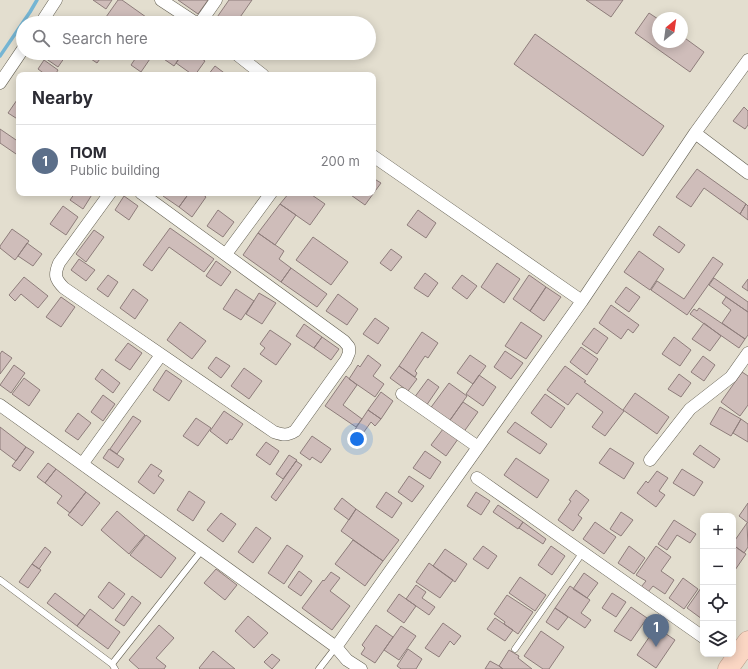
<!DOCTYPE html>
<meta charset="utf-8">
<style>
body{margin:0;font-family:Inter,sans-serif;background:#f2f2f3;color:#2b2b33}
.controls{position:absolute;right:12px;bottom:12px;display:grid;overflow:hidden;border-radius:8px;box-shadow:0 2px 10px #0003}
.controls button{width:36px;height:36px;display:grid;place-items:center;padding:0;border:0;border-bottom:1px solid #e1e1e2;background:#fff;color:#2b2b33;font:20px sans-serif}
.compass{position:absolute;left:652px;top:12px;width:36px;height:36px;border-radius:50%;background:#fff;box-shadow:0 2px 10px #0003;rotate:29deg}
.you{position:absolute;left:357px;top:439px;width:14px;height:14px;margin:-10px;border:3px solid #fff;border-radius:50%;background:#1a73e8;box-shadow:0 0 0 6px #1a73e833}
.badge{display:grid;place-items:center;width:26px;height:26px;border-radius:50%;background:#7c3aed;color:#fff;font-size:13px;font-weight:700}
.pin{position:absolute;translate:-50% -33px;filter:drop-shadow(0 1px 2px #0008)}
.pin::after{content:'';position:absolute;top:21px;width:14px;height:12px;background:inherit;clip-path:polygon(0 0,100% 0,50% 100%)}
.list{margin:0;padding:0;list-style:none}
h2{display:flex;justify-content:space-between;align-items:center;height:52px;margin:0;padding:0 16px;font-size:17px}
h2 small{font-size:13px;font-weight:400;color:#7c7c81}
.list li{display:grid;grid-template-columns:26px 1fr auto;gap:12px;align-items:center;box-sizing:border-box;height:72px;padding:0 16px;border-top:1px solid #e1e1e2}
.list b{display:block;font-size:15px;white-space:nowrap}
.list p{margin:0;font-size:13px;white-space:nowrap;color:#7c7c81}
.list em{font-size:13px;font-style:normal;color:#7c7c81}
.icon{flex:none;width:22px;height:22px;fill:none;stroke:currentColor;stroke-width:2;stroke-linecap:round;stroke-linejoin:round}
.map{position:relative;flex:none;width:748px;height:669px;overflow:hidden}
.search{position:absolute;background:#fff;box-shadow:0 2px 10px #0003;left:16px;top:16px;width:360px;height:44px;display:flex;align-items:center;gap:10px;box-sizing:border-box;padding:0 14px;border-radius:22px;color:#7c7c81;font-size:15px}
.panel{position:absolute;background:#fff;box-shadow:0 2px 10px #0003;left:16px;top:72px;width:360px;height:124px;border-radius:8px}
.map>svg:first-child{display:block}
.lines{fill:none;stroke-linecap:round;stroke-linejoin:round}
.stream{stroke:#75b5d3;stroke-width:3.5}
.building{fill:#cfbdba;stroke:#8e7d7b}
.service-casing{stroke:#635f52;stroke-width:7}
.minor-casing{stroke:#635f52;stroke-width:13}
.trunk-casing{stroke:#b69886;stroke-width:21}
.service{stroke:#fff;stroke-width:6}
.minor{stroke:#fff;stroke-width:12}
.trunk{stroke:#fad6c3;stroke-width:20}
</style>
<div class="map">
<svg width="748" height="669" viewBox="0 0 748 669">
<rect width="100%" height="100%" fill="#e3decf"/>
<g class="lines">
<path class="stream" d="M0,56L30,12L37,0"/>
</g>
<path class="building" d="M93,0H112L106,9Z
M118,0H122L146,17L142,23H136L133,21L131,23H114L106,17Z
M178,0H208L198,14Z
M229,0H252L236,23H213Z
M586,0H623L611,17Z
M649,13L658,19V42H682V36L704,52L690,72L635,33Z
M106,17L114,23H102Z
M535,34L664,126L643,156L514,64Z
M49,53H65L67,54L58,67L45,58Z
M82,53H110L106,58L102,56L97,63Z
M139,53H154L141,72L131,65Z
M155,53H183L174,66Z
M183,53H193L205,61L195,75H193L176,63Z
M44,60L58,70L55,75H46L38,69Z
M215,66L227,75H208Z
M17,100L19,101V120L8,113Z
M744,107L748,111V125L745,129L733,121Z
M0,129L19,142V156L0,143Z
M697,169L746,204L740,214L704,188L691,207L676,197Z
M373,178L381,183L365,205L348,193H373Z
M75,193H93L83,209L70,200Z
M165,193H183L187,196L179,207L163,196Z
M189,193H201L206,197L192,217L179,207Z
M289,193H309L325,204L310,225L280,204Z
M124,196L138,206L129,220L115,210Z
M280,204L296,215L275,245L258,233Z
M746,204L748,206V220L740,214Z
M63,206L78,217L66,235L50,224Z
M218,210L234,222L223,237L207,226Z
M418,210L436,223L426,238L407,225Z
M659,226L685,245L679,253L653,235Z
M170,228L214,259L204,272L169,247L152,271L143,265Z
M12,229L29,241L15,260L0,248V246Z
M94,230L104,237L86,262L76,254Z
M258,233L284,251L279,259L291,268L281,282L243,255Z
M313,237L348,262L331,285L296,260Z
M27,243L42,254L33,266L18,256Z
M391,249L402,257L391,271L380,263Z
M639,251L664,269L650,290L624,272Z
M713,257L723,264L687,315L651,290L657,281L684,299Z
M79,259L95,270L86,281L71,270Z
M216,261L231,272L221,286L206,276Z
M497,263L520,279L504,303L481,287Z
M291,268L327,294L317,307L281,282Z
M425,273L438,283L428,297L414,288Z
M108,275L118,282L108,297L97,289Z
M462,275L477,286L467,299L452,288Z
M529,275L546,287L530,311L513,299Z
M24,277L48,296L38,308L21,294L15,301L9,295Z
M714,278L748,302V312L709,285Z
M748,279V291L742,287Z
M546,287L561,297L544,321L530,311Z
M626,287L640,297L629,312L615,302Z
M133,289L148,300L135,319L120,308Z
M236,289L254,301L241,320L223,309Z
M259,293L276,303L262,324L246,314Z
M338,294L358,309L347,325L326,311Z
M61,297L75,307L61,327L46,317Z
M726,297L748,312V335L745,339L722,323L731,310L722,303Z
M611,305L639,325L633,333L628,329L621,339L599,323Z
M699,308L745,339L739,348L690,314L694,309L697,311Z
M375,318L389,328L378,344L363,334Z
M180,322L206,341L192,359L167,340Z
M521,322L542,336L526,359L505,346Z
M704,323L721,336L710,351L692,339Z
M304,324L322,337L314,348L296,336Z
M594,328L608,338L597,354L582,344Z
M270,330L291,344L276,365L260,354L265,348L260,344Z
M422,332L438,343L428,358L425,356L415,371L417,373L415,377L399,366Z
M322,337L339,349L331,360L314,348Z
M674,337L691,350L680,366L662,354Z
M128,343L142,353L130,370L115,360Z
M581,347L598,359L587,375L570,362Z
M2,351L12,358L0,374V354Z
M505,351L523,363L511,379L494,367Z
M368,355L381,365L373,376L384,384L375,397L349,379L358,365L360,367Z
M470,355L486,366L473,384L457,373Z
M703,356L715,365L704,381L691,372Z
M216,357L230,366L221,378L208,368Z
M14,365L25,373L11,393L0,385Z
M399,366L417,379L408,391L390,378Z
M565,366L586,381L584,382L624,411L605,436L592,427L603,412L577,393L568,405L547,390Z
M244,368L262,381L249,399L231,386Z
M102,369L120,383L113,393L95,379Z
M166,370L182,381L169,401L153,390Z
M742,372L748,376V405L740,416L721,402Z
M679,374L691,383L681,397L668,389Z
M479,375L496,387L483,406L466,394Z
M346,376L357,385L343,405L362,419L356,427L325,406Z
M24,378L40,390L29,406L12,394Z
M428,379L439,387L426,406L414,398Z
M449,383L467,396L448,423L429,410Z
M381,392L393,401L381,419L368,410Z
M635,393L669,417L657,434L623,410Z
M545,394L565,408L551,428L531,413Z
M103,395L115,404L103,421L91,412Z
M463,402L478,412L463,433L448,423Z
M720,407L741,419L731,436L710,424Z
M368,410L381,419L375,426L371,422L361,436L354,431Z
M224,411L243,424L232,440L230,439L227,444L210,431Z
M78,413L91,423L78,440L65,431Z
M133,416L141,421L117,454L110,449Z
M196,418L211,428L198,446L183,436Z
M741,419L748,424V442L733,433Z
M515,422L547,444L540,454L507,432Z
M0,427L26,447L16,461L0,449Z
M443,429L458,439L446,456L431,445Z
M312,436L331,449L321,463L312,457L310,460L300,453Z
M266,442L279,451L270,465L256,455Z
M700,445L720,459L714,468L693,454Z
M26,447L34,452L20,471L12,466Z
M610,448L634,463L624,479L599,463Z
M109,449L124,459L118,468L103,458Z
M425,451L441,462L430,479L413,468Z
M289,455L297,460L283,479L276,474Z
M516,458L549,480L537,498L504,475Z
M296,461L302,465L276,501L271,497Z
M48,463L56,469L45,483L37,477Z
M151,464L162,471L158,476L164,480L154,494L138,482Z
M56,469L86,492L70,513L57,503L62,496L45,483Z
M682,469L703,482L694,496L673,483Z
M657,471L668,478L659,491L665,495L656,507L637,493L646,481L648,483Z
M409,476L424,486L412,502L398,492Z
M576,490L589,500L578,515L582,518L573,531L558,520L571,501L569,500Z
M189,491L205,502L193,521L177,510Z
M86,492L100,503L82,526L68,515Z
M386,492L402,503L392,518L376,507Z
M476,492L490,501L481,515L467,506Z
M342,498L356,509L349,520L334,509Z
M748,503V523L739,516Z
M498,505L523,522L518,529L493,512Z
M356,509L399,540L383,561L341,531Z
M117,511L145,535L129,554L101,530Z
M621,512L633,520L621,536L610,529Z
M221,513L236,524L223,542L207,530Z
M674,520L696,534L690,543L677,535L667,550L658,544Z
M523,522L546,539L543,544L519,528Z
M595,522L616,537L604,554L583,539Z
M747,523L748,547L744,553L733,545V543Z
M256,527L271,538L253,563L238,552Z
M146,535L176,558L161,578L130,555Z
M353,540L383,561L365,586L335,564Z
M287,545L303,556L284,584L268,573Z
M733,545L746,554L733,573Z
M483,546L497,556L488,569L473,559Z
M551,546L565,556L552,575L538,565Z
M629,546L645,558L634,574L618,563Z
M656,546L671,557L661,571L674,580L665,594L653,586L648,592L641,587L646,581L636,575Z
M45,547L51,552L39,569L32,564Z
M445,549L467,564L455,582L433,566Z
M429,563L453,580L440,598L416,582Z
M32,564L41,570L28,588L19,582Z
M216,569L237,585L225,600L204,583Z
M299,571L312,581L301,596L288,587Z
M331,572L340,578L330,591L350,606L332,630L302,608L323,580L324,581Z
M584,573L598,583L587,598L573,589Z
M520,577L546,595L535,611L509,593Z
M683,578L698,589L684,609L669,598Z
M109,582L125,594L113,609L98,597Z
M416,585L426,592L422,598L435,607L429,615L406,599Z
M570,586L590,600L581,613L591,620L585,628L555,608Z
M701,588L703,589L702,619L687,608Z
M55,593L85,616L77,626L47,603Z
M612,593L626,602L616,617L602,608Z
M399,594L416,606L404,623L387,611Z
M507,595L533,612L518,634L504,624L505,622L494,614Z
M132,596L141,603L124,626L115,620Z
M631,607L647,618L631,641L614,631Z
M555,608L568,617L558,630L546,622Z
M90,609L120,632L108,649L77,626Z
M248,616L268,633L254,648L235,631Z
M495,618L513,630L505,641L487,629Z
M443,623L461,636L454,645L450,641L439,657L425,648Z
M159,625L174,638L156,658L166,666L164,669H139L129,660Z
M376,625L393,637L375,663L361,654L365,648L362,645Z
M401,626L416,636L399,660L384,650Z
M656,627L675,640L656,668L637,655Z
M541,631L564,647L549,669H543L524,656Z
M408,649L422,659L416,669H401L397,666Z
M509,650L519,656L518,658L532,669H503L499,666Z
M213,651L235,669H200L199,668Z
M272,654L280,660L272,669L264,662Z
M490,661L499,666L503,669H485Z"/>
<g class="lines">
<defs>
<path id="service" d="M0,580L112,664
M515,649L583,552
M115,669L112,664L202,550
M319,669L336,647"/>
<path id="minor" d="M161,0L196,23
M41,23L56,0
M200,23L216,0
M235,53L263,75
M0,83L23,49
M695,133L748,173
M373,156L582,301
M110,193L59,263C54,275 55,279 64,288L274,432C283,435 287,436 295,431L346,360L349,353V347L344,341L141,193
M226,254L271,193
M402,394L478,447
M0,405L202,550L336,647L347,660L361,669
M650,460L690,409L731,377L748,353
M83,463L161,355
M477,478L703,637
M336,647L582,301L695,133L748,60"/>
<path id="trunk" d="M728,669L748,641"/>
</defs>
<use href="#service" class="service-casing"/>
<use href="#minor" class="minor-casing"/>
<use href="#trunk" class="trunk-casing"/>
<use href="#service" class="service"/>
<use href="#minor" class="minor"/>
<use href="#trunk" class="trunk"/>
</g>
</svg>
<div class="controls">
<button>+</button>
<button>−</button>
<button><svg class="icon" aria-label="locate" viewBox="0 0 24 24"><circle cx="12" cy="12" r="6"/><path d="M12 2v4M12 18v4M2 12h4M18 12h4"/></svg></button>
<button><svg class="icon" aria-label="layers" viewBox="0 0 24 24"><path d="M12 4l9 5-9 5-9-5zM3 14l9 5 9-5"/></svg></button>
</div>
<svg class="compass" viewBox="-18 -18 36 36"><path d="M0-13l5 13h-10z" fill="#e53935"/><path d="M0 13l5-13h-10z" fill="#7c7c81"/></svg>
<div class="you"></div>
<div class="pin badge" style="left:656px;top:647px;background:#5c6f8a">1</div>
<div class="search"><svg class="icon" aria-label="search" viewBox="0 0 24 24"><circle cx="10" cy="10" r="6"/><path d="M15 15l6 6"/></svg>Search here</div>
<section class="panel">
<h2>Nearby<small></small></h2>
<ul class="list">
<li><span class="badge" style="background:#5c6f8a">1</span><div><b>ПОМ</b><p>Public building</p></div><em>200 m</em></li>
</ul>
</section>
</div>
